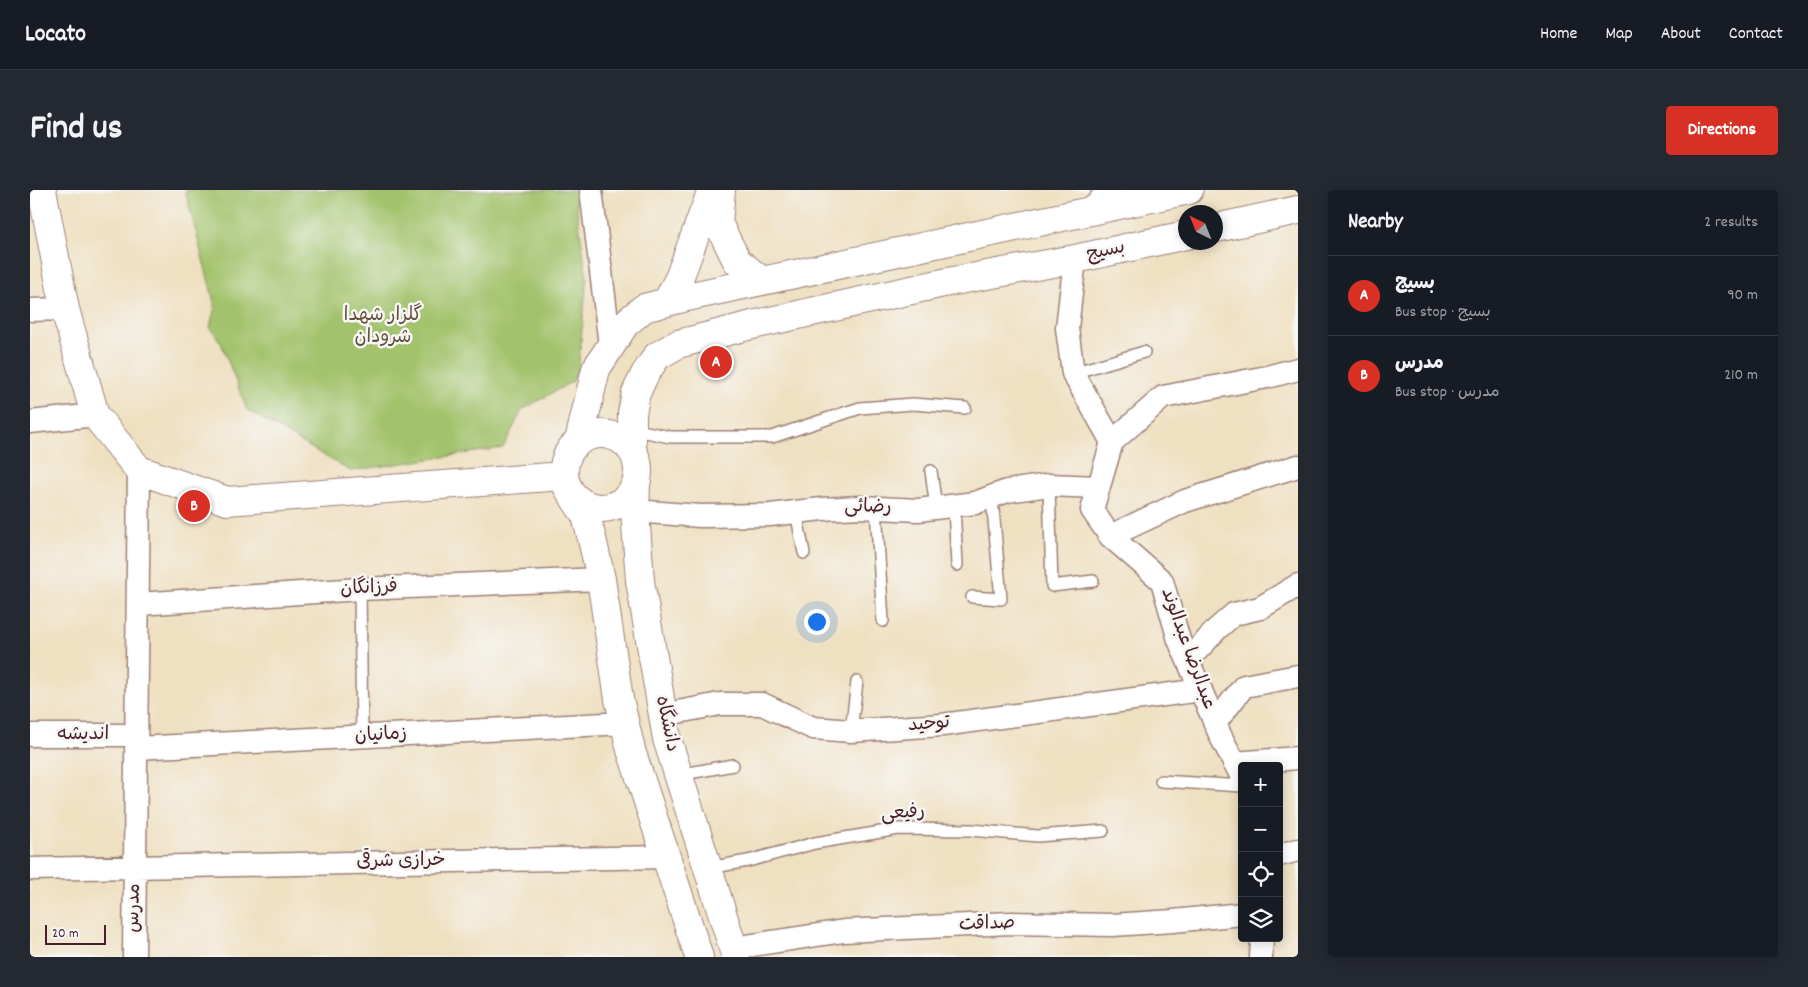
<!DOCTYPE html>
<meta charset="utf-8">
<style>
body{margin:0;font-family:Dekko,"Playpen Sans Arabic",sans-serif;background:#242831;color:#f1f3f6}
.controls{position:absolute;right:15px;bottom:15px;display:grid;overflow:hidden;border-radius:5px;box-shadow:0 2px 12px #0003}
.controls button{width:45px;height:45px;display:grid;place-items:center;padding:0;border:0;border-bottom:1px solid #363941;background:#171b24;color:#f1f3f6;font:25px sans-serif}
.compass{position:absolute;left:1148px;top:15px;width:45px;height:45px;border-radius:50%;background:#171b24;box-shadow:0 2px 12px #0003;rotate:317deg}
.scale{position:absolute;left:15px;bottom:12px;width:61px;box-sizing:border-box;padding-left:5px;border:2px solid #4a1f2b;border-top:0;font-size:14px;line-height:18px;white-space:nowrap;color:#4a1f2b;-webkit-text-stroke:4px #f6f6f2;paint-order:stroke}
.you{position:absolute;left:786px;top:431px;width:18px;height:18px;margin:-12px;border:4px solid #fff;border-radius:50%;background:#1a73e8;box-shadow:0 0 0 8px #1a73e833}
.badge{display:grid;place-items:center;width:32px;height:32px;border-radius:50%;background:#d93025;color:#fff;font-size:16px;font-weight:700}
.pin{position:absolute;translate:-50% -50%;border:2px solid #fff;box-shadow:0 1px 5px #0006}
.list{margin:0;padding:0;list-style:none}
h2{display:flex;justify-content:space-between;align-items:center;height:65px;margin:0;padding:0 20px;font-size:21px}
h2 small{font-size:16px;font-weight:400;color:#9ea1a6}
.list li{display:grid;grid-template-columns:32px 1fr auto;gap:15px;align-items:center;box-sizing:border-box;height:80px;padding:0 20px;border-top:1px solid #363941}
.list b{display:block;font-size:19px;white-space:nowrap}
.list p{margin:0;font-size:16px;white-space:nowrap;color:#9ea1a6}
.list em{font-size:16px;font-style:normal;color:#9ea1a6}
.icon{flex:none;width:28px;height:28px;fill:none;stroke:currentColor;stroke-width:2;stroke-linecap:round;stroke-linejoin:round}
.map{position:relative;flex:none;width:1268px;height:767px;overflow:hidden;border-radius:5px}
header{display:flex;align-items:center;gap:30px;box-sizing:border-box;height:70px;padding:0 25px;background:#171b24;border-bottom:1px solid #363941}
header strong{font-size:24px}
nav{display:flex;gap:28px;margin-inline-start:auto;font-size:18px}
.intro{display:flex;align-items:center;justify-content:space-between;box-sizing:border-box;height:120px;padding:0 30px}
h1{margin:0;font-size:35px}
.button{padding:12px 22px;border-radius:5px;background:#d93025;color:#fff;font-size:18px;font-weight:700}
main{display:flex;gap:30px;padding:0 30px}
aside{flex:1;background:#171b24;border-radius:5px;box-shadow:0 2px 12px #0003}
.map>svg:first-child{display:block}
.green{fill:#a2c36c;stroke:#76714c}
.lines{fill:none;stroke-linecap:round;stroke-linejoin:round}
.service-casing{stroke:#9c8076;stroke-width:14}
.minor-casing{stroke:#9c8076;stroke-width:25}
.secondary-casing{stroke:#9c8076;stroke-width:30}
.service{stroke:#fff;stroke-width:11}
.minor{stroke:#fff;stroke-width:22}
.secondary{stroke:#fff;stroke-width:28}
.labels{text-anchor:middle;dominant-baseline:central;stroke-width:5;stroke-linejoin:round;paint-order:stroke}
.street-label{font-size:19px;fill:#4a1f2b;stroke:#f6f6f2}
.park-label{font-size:19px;fill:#64503e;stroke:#f6f6f2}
</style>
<header>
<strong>Locato</strong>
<nav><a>Home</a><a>Map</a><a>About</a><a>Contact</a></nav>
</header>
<div class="intro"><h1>Find us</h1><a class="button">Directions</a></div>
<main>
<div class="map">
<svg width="1268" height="767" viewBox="0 0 1268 767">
<rect width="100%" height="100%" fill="#f6f6f2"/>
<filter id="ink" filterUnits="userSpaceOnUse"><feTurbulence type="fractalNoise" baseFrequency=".02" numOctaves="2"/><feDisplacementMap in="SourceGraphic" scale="10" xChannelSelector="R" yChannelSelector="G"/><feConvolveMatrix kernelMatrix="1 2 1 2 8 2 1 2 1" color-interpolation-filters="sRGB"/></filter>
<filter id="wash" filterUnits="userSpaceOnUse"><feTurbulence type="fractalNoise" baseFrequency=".0096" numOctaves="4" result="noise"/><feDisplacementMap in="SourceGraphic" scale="20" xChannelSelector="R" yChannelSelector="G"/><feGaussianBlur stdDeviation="1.12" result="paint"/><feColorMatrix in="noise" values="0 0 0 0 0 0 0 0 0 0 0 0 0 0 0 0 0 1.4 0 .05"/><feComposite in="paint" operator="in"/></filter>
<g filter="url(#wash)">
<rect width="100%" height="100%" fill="#efe0c1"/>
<path class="green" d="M155,0H544L557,87L548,181L543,191L492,220L473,258L320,281L217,220L191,153L180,137L185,116Z"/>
</g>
<g filter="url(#ink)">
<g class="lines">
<defs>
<path id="service" d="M1043,183L1114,162
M602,239L640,247H742L830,218L883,214L935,218
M901,281L906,318
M1019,295L1022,396L1063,391
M924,316L927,375
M846,318L853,431
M766,322L774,363
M330,399L332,547
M942,407L971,409L962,307
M821,541L827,492
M648,585L703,575
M1131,591L1212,596
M678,678L718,671L785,653L869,639L941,640L1008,646L1073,641"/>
<path id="minor" d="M561,0L580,155
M1061,21L1078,0
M1045,69L1037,138L1043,183L1082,252L1062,320L1080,346L1132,391L1149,450L1191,547L1212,587
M0,120L35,119
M0,232L65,225
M1082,252L1133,207L1237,187L1268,179
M605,321L670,326L740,325L792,319L830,317L888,320L945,313L977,301L1019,295L1068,297
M1080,346L1155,311L1268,276
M108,414L330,399L571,389
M1158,470L1187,439L1204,424L1230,418L1268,395
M632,525L690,514H732L783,538L821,541L912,535L1171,500
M1185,533L1214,496L1268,486
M0,545H106
M106,558L595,533
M1204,573L1268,568
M1249,665L1268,660
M0,679L636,667
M703,758L814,741L980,733L1082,735L1143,731L1212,724
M104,767L109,280
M1231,767L1232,748"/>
<path id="secondary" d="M12,0L35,119L65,225L109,280L197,311L533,286
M691,0L688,33L707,71L732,91
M1186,38L1268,20
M637,112L650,86L682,0
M534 281a37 37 0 1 1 74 0a37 37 0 1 1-74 0Z
M549,251L566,179L595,134L614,118L657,107L1159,0
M602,259V223L606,203L615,184L627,166L648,154L722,135L918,92L1045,69L1156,45
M606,294L605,321L610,391L637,549L706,767
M544,308L556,326L563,353L571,389L589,509L601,560L669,767"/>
</defs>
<use href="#service" class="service-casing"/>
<use href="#minor" class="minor-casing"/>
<use href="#secondary" class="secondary-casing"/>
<use href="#service" class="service"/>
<use href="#minor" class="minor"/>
<use href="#secondary" class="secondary"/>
</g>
</g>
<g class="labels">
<g class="street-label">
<text transform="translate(1076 62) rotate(-12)">بسیج</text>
<text transform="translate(838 318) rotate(1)">رضائی</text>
<text transform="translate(339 399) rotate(-3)">فرزانگان</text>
<text transform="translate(1157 459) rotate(70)">عبدالرضا عبدالوند</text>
<text transform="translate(636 534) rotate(78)">دانشگاه</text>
<text transform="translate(899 535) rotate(-5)">توحید</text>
<text x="53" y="545">اندیشه</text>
<text transform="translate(351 546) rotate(-3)">زمانیان</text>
<text transform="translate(873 624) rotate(-4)">رفیعی</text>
<text transform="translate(371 672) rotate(-1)">خرازی شرقی</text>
<text transform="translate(105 718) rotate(-89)">مدرس</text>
<text transform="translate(957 735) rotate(-2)">صداقت</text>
</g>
<g class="park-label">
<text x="353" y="126">گلزار شهدا<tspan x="353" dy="22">شرودان</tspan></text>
</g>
</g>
</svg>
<div class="controls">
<button>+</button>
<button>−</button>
<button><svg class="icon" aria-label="locate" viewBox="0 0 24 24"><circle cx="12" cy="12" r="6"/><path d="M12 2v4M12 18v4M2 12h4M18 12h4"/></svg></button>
<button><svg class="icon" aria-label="layers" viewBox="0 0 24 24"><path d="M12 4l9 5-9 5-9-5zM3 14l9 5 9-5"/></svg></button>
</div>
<svg class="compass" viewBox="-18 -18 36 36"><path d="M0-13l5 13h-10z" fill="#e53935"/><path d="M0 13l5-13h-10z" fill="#9ea1a6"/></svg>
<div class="scale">20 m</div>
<div class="you"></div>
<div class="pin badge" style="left:686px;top:172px">A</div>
<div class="pin badge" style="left:164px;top:316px">B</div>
</div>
<aside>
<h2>Nearby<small>2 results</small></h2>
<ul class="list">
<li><span class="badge">A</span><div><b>بسیج</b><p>Bus stop · بسیج</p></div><em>90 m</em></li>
<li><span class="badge">B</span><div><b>مدرس</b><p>Bus stop · مدرس</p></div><em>210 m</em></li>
</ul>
</aside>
</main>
